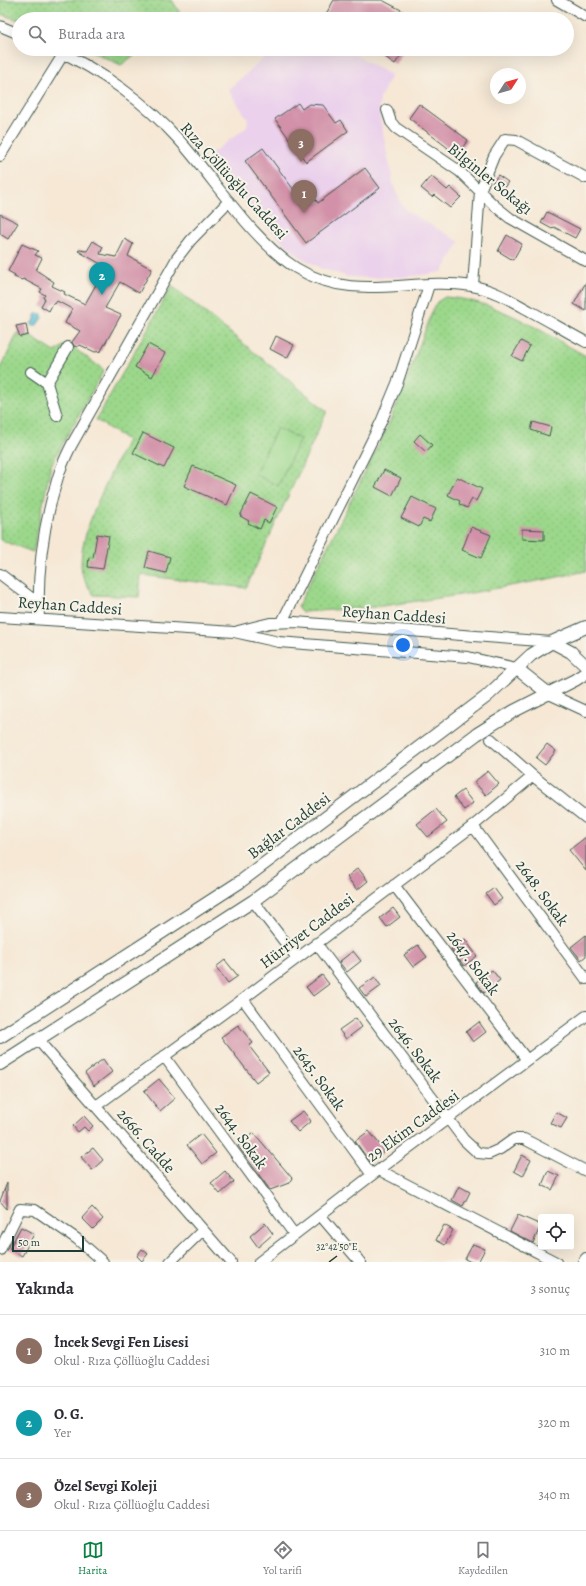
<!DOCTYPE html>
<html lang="tr">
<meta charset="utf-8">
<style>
body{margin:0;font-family:Alegreya,serif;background:#f7f7f7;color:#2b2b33}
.controls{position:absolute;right:12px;bottom:12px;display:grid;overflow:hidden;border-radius:4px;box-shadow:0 4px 16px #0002}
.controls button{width:36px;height:36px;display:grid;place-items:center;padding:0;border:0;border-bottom:1px solid #e1e1e2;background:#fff;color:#2b2b33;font:20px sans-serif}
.compass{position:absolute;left:490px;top:68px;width:36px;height:36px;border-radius:50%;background:#fff;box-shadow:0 4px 16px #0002;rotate:54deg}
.scale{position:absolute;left:12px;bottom:10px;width:72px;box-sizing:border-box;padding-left:4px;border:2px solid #1f3d34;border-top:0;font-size:11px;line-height:14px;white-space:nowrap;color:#1f3d34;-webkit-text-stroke:3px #f7f3e8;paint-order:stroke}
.you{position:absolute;left:403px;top:645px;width:14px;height:14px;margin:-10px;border:3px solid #fff;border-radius:50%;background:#1a73e8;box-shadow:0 0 0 6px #1a73e833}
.badge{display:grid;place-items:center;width:26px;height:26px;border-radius:50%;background:#0b8043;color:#fff;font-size:13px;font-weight:700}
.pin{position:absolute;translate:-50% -33px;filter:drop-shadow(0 1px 2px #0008)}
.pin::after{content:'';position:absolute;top:21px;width:14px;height:12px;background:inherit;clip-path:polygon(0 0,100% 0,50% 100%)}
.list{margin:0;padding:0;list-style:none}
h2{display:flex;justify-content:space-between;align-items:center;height:52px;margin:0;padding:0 16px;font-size:17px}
h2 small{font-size:13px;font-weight:400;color:#7c7c81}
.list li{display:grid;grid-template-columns:26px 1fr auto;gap:12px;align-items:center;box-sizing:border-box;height:72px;padding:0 16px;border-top:1px solid #e1e1e2}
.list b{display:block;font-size:15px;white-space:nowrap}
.list p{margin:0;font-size:13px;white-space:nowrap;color:#7c7c81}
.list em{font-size:13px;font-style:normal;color:#7c7c81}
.icon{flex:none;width:22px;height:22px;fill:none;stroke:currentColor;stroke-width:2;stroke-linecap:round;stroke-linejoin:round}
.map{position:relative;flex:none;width:586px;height:1262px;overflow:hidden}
.search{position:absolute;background:#fff;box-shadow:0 4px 16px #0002;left:12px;right:12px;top:12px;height:44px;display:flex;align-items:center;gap:10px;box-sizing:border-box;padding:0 14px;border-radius:22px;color:#7c7c81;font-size:15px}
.sheet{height:268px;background:#fff}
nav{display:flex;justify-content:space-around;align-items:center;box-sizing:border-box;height:56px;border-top:1px solid #e1e1e2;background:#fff;font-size:11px;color:#7c7c81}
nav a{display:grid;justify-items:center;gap:2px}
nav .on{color:#0b8043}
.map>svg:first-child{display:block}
.built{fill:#ebd1ec}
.grass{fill:url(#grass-dots);stroke:#5e8a60}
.park{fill:#9cd88c;stroke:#5e8a60}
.water{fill:url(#water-ripples);stroke:#3a7c84}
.building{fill:#d291a8}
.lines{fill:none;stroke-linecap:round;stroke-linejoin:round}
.minor-casing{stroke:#3f574c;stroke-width:12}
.major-casing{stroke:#3f574c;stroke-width:14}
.minor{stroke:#fff;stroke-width:10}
.major{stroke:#fff;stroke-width:12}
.ticks{fill:none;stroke:#1f3d34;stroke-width:1.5}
.labels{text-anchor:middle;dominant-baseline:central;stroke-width:4;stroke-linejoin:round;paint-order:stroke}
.street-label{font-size:16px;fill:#1f3d34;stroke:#f7f3e8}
.ticks-label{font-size:10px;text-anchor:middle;fill:#1f3d34;stroke:#f7f3e8;stroke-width:4;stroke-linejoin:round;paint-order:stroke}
</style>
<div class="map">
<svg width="586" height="1262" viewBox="0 0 586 1262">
<defs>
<pattern id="grass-dots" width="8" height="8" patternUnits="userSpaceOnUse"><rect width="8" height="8" fill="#9cd88c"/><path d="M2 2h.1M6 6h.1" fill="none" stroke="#86ba79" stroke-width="1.8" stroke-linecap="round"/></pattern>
<pattern id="water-ripples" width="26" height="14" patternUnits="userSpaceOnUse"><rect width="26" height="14" fill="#56bcd4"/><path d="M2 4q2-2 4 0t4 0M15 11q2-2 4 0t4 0" fill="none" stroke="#479aad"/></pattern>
</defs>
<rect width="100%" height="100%" fill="#f7f3e8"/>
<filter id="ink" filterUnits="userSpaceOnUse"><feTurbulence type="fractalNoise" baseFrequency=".025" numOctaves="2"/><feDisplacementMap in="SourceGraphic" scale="8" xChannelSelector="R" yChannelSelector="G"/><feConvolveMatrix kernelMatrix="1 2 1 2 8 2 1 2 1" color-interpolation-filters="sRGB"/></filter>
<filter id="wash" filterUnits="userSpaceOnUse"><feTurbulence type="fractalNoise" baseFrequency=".012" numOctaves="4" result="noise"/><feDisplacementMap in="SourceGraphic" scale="16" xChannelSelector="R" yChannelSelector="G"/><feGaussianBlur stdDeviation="0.9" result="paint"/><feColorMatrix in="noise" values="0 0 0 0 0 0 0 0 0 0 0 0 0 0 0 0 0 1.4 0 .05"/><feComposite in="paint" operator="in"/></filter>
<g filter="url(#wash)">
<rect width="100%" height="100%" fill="#f6e8d5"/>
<path class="built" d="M274,49H345L391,75L380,99L379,107L380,118L394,187L402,205L407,211L460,242L442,272L405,277L373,278L348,277L320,268L299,256L268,228L247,205L208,156L247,127L248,119L228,90Z"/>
<path class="grass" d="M0,0H172L183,18L19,19V20L0,14Z
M87,49H142L121,65Z
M172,286L327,411L246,588L141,575L139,597L94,595C89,588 84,581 82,573C75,537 112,473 127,440L96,420Z
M445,297C497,300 542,332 586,356V571L548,579L460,595L375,607L302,612L299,610L298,607L301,600L388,426L402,392L433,309L437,302Z
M18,332L20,337L28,335L55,352L67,343L104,370L51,465L33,552L0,540V370Z"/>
<path class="park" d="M277,428L300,439L278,486L255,474Z"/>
<path class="water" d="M37,313L42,314V318L36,326H33L31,323L35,320V315Z"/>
<g id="blocks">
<path class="building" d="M334,0H382L401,10L414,19H323Z
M374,49H405L395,64Z
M298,103L302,109L309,104L323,105L336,123L341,120L348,131L306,162L275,119Z
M419,104L468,140L456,156L447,149L448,148L409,118Z
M263,148L302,201L312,194L318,203L365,168L380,188L306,243L245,161Z
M498,175L508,182L502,190L492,183Z
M431,176L447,190L450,187L461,197L450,208L434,195L432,197L421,188Z
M547,212L580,229L575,238L554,227L552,229L541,223Z
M0,214L18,223L8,239L0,234Z
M507,235L522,244L513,260L498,251Z
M125,239L133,244L128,256L152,269L139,293L120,282L105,308L121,315L101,351L95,352L80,345L77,347L74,346L72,342L80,331L65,323L72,309L57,301L55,304L53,303L49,311L41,306L45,299L43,298L45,295L40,292L42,289L23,279L22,280L14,277L15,275L8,271L22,244L38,251L35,255L42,258L36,270L54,282L52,286L65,292L64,294L85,304L106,267L78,251L79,250L87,251L93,241L103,247L100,254L116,257Z
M586,282V311L574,304Z
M26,324L28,335L20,337L16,326Z
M276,336L294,345L287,358L270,349Z
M521,341L530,346L522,361L512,356Z
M148,344L165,353L152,377L135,367Z
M533,422L551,427L549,436L531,430Z
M143,433L174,448L164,468L133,453Z
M420,434L432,445L426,452L414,441Z
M193,466L236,485L227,505L184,486Z
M384,470L401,478L392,496L375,487Z
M457,477L482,489L476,501L472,499L467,508L459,504L460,501L448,495Z
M251,494L277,507L269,523L264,520L260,529L248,523L249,521L240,516Z
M412,497L436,509L430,522L423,519L419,527L401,518Z
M471,527L491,535L481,558L462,550Z
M522,529L544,530V540L522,539Z
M97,534L109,536L103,569L88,567L89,557L93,558Z
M149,551L170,557L166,573L145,568Z
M547,744L556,751L545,765L536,758Z
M488,771L499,784L486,795L474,782Z
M463,790L473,803L464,810L454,797Z
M436,809L447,822L428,837L417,824Z
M586,837V871L569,850Z
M358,868L368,881L357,890L347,877Z
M494,888L502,899L494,905L486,894Z
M393,908L400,917L387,927L380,918Z
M586,935V956L581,960L571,947Z
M465,939L477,956L464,966L451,949Z
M418,945L427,957L413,967L404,955Z
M353,951L361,961L347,972L339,962Z
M225,960L238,976L228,983L216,967Z
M492,970L500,980L484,993L476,982Z
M322,975L329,984L313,996L306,987Z
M375,977L381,986L366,997L359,988Z
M356,1018L362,1027L346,1039L339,1030Z
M479,1022L486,1032L473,1042L466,1032Z
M238,1025L253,1043L249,1046L269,1072L256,1082L221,1037Z
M103,1059L112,1072L94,1086L85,1073Z
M159,1079L175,1098L160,1111L144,1091Z
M303,1111L311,1121L298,1132L289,1121Z
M556,1112L567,1118L561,1128L550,1123Z
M84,1116L93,1126L88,1131L84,1127L78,1132L73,1126Z
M369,1131L385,1151L370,1162L355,1141Z
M254,1133L292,1178L289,1183L270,1190L238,1146Z
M201,1134L216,1153L202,1164L187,1145Z
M93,1148L103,1160L92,1170L81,1157Z
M522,1155L531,1160L523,1176L514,1171Z
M225,1171L234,1182L220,1194L211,1183Z
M548,1171L559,1176L552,1190L542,1185Z
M7,1183V1209L0,1201Z
M459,1186L470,1192L463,1206L452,1200Z
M92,1207L103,1219L93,1229L82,1218Z
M518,1215L541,1225L533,1243L510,1231Z
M265,1223L273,1234L258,1247L250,1236Z
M444,1225L453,1230L445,1245L436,1240Z
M21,1227L34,1234L22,1256L9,1249Z
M473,1244L485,1249L478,1262H471L465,1259Z
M142,1249L148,1254L142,1261L137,1256Z"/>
</g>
</g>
<g filter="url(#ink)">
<use href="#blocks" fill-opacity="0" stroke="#3f574c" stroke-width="1"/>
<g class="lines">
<defs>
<path id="minor" d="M557,0L586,17
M0,26L19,34
M54,49C101,70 146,103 180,141C215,180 252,240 296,268C355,304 410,276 472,286C492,289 512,301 530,311C549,321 567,332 586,342
M387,110L391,122L396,128L459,171L495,206L510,218L586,261
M0,156L64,53
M473,286L480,191L494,156L505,139L516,140L586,178
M31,372L47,383
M57,416L47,383L68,347
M0,574L38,603
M0,617L234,632L279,642L468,657L516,668
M39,619C37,572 44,522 58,477C61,467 66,456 71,446L177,258L191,240L229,201
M282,622L381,422L398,381L429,285
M238,631L270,623L295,622L552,642
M549,694L586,711
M491,739L533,776L586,818
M473,826L586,979
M394,885L527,1060
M253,901L297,958
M316,943L464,1140L478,1153L489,1154L500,1149L514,1139H524L586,1171
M243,999L372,1175
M38,1040L231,1262
M164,1056L294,1234
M96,1106L243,999L473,826L533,776
M379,1170L556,1262
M320,1215L360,1262
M0,1250L20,1209L35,1210L77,1239L103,1262
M170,1262L203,1230
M259,1262L372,1175L586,1016
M583,1262L586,1258"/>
<path id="major" d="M552,642L571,652L586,666
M516,668L549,694
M0,1037L240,882L486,697L531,655L552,642L586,627
M0,1064L253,901L477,734L514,711L575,680L586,673"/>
</defs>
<use href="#minor" class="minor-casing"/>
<use href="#major" class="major-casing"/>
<use href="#minor" class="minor"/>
<use href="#major" class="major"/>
</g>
</g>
<path class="ticks" d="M329,1262L337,1256"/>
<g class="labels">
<g class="street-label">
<text transform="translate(490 179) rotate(39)">Bilginler Sokağı</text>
<text transform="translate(234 181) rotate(48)">Rıza Çöllüoğlu Caddesi</text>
<text transform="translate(70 606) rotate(4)">Reyhan Caddesi</text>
<text transform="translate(394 615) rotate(4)">Reyhan Caddesi</text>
<text transform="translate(289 826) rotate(-37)">Bağlar Caddesi</text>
<text transform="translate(542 893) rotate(54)">2648. Sokak</text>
<text transform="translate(307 931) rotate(-37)">Hürriyet Caddesi</text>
<text transform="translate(473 963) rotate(53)">2647. Sokak</text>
<text transform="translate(415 1050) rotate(53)">2646. Sokak</text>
<text transform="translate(319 1078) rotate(54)">2645. Sokak</text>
<text transform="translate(413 1126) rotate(-36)">29 Ekim Caddesi</text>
<text transform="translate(241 1136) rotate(54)">2644. Sokak</text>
<text transform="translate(146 1141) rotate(49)">2666. Cadde</text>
</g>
</g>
<g class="ticks-label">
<text x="337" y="1250">32°42'50"E</text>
</g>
</svg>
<div class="controls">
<button><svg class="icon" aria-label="locate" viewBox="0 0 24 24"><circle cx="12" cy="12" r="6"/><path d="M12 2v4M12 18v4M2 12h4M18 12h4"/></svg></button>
</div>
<svg class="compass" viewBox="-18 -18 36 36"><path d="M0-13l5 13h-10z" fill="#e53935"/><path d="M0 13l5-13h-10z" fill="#7c7c81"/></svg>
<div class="scale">50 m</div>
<div class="you"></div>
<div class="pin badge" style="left:304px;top:213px;background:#8d6e63">1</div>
<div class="pin badge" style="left:102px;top:295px;background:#0f9aa8">2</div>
<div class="pin badge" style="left:301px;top:162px;background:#8d6e63">3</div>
<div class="search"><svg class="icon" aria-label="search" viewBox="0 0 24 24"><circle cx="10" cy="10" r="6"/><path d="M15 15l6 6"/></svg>Burada ara</div>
</div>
<section class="sheet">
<h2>Yakında<small>3 sonuç</small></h2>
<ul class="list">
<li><span class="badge" style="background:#8d6e63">1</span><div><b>İncek Sevgi Fen Lisesi</b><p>Okul · Rıza Çöllüoğlu Caddesi</p></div><em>310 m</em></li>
<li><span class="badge" style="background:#0f9aa8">2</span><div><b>O. G.</b><p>Yer</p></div><em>320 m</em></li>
<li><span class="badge" style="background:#8d6e63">3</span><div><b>Özel Sevgi Koleji</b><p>Okul · Rıza Çöllüoğlu Caddesi</p></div><em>340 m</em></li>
</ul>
</section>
<nav>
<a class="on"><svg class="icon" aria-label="map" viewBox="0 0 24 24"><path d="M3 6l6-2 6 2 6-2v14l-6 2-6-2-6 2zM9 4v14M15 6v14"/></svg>Harita</a>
<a><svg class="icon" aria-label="directions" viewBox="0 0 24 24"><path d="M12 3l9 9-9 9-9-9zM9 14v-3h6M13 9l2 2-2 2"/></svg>Yol tarifi</a>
<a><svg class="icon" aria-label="saved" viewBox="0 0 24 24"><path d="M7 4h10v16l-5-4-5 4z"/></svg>Kaydedilen</a>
</nav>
